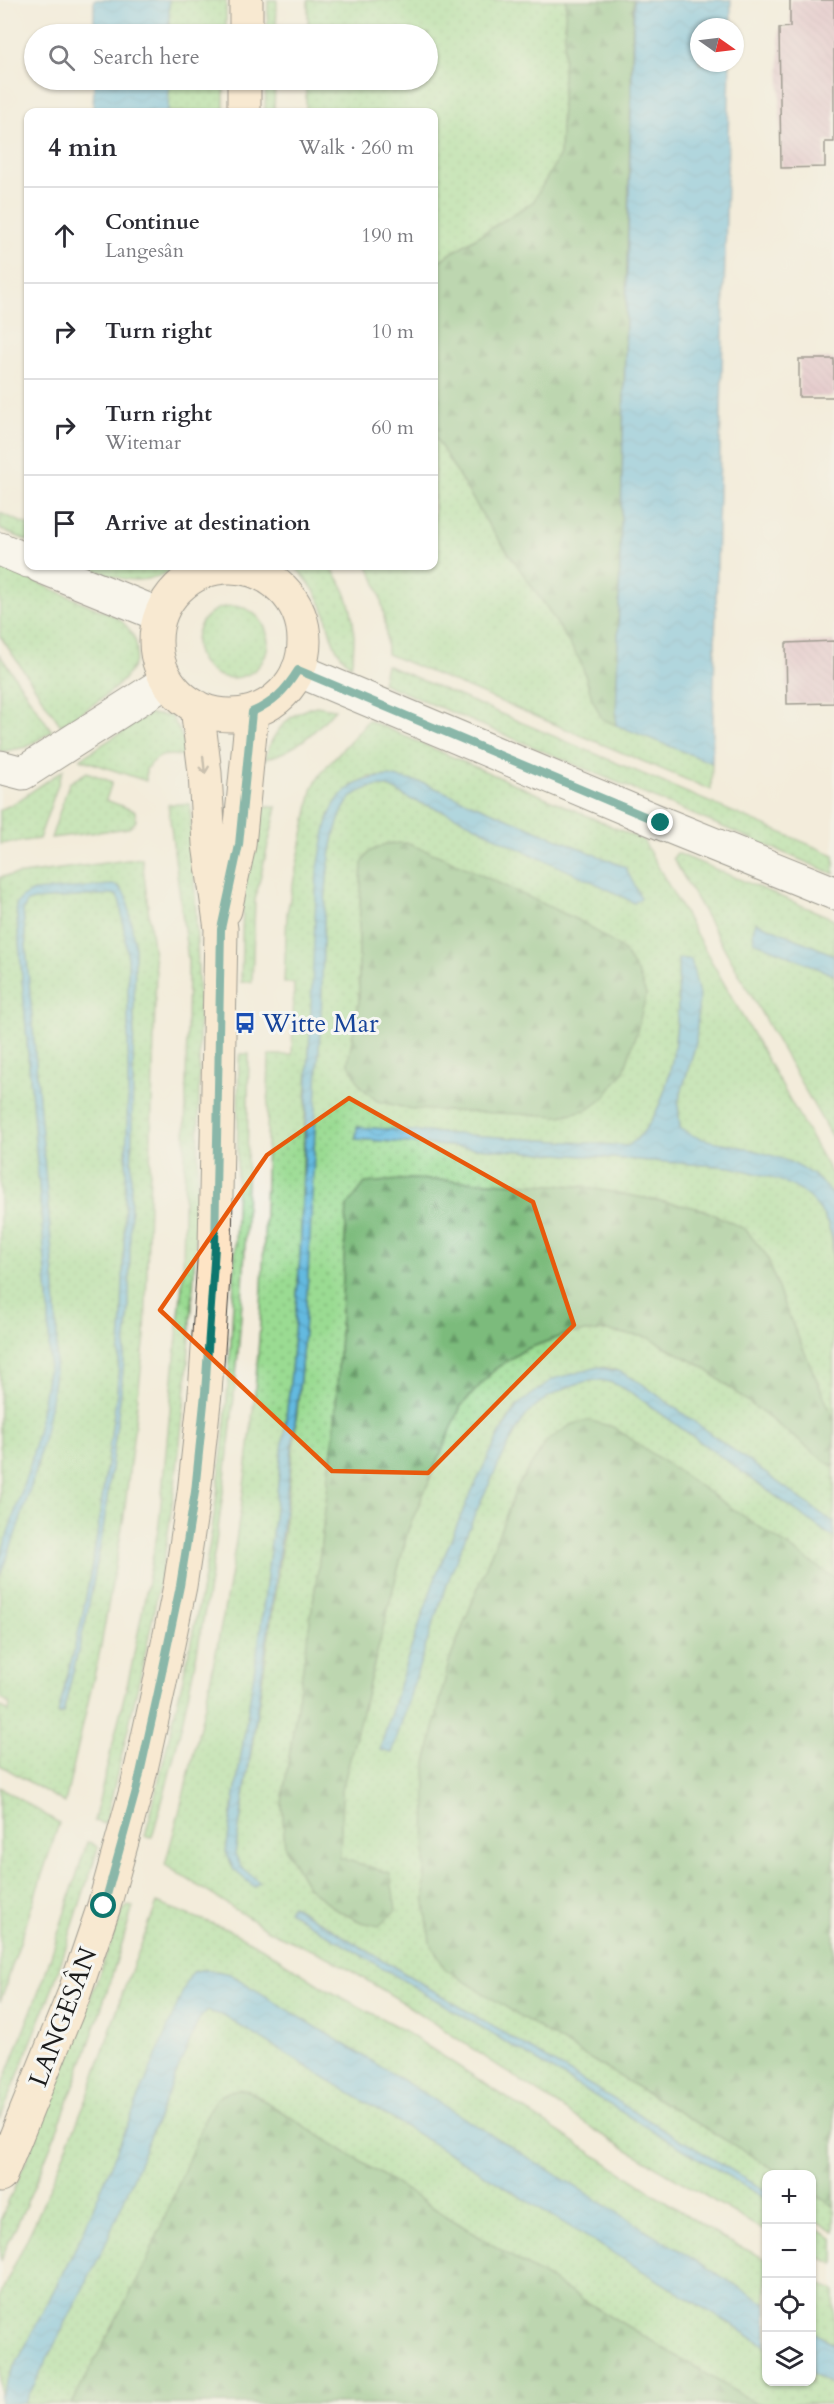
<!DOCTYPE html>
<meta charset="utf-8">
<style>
body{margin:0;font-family:Cardo,serif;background:#f7f7f7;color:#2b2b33}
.controls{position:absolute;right:18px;bottom:18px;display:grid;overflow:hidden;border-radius:12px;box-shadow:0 2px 4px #0004}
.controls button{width:54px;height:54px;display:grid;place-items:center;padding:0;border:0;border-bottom:2px solid #e1e1e2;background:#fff;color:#2b2b33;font:30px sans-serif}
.compass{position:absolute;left:690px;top:18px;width:54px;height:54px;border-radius:50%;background:#fff;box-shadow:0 2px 4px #0004;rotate:104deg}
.stop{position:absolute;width:18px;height:18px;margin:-14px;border:4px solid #0f766e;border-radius:50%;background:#fff}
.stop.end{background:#0f766e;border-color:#fff;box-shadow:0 2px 6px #0008}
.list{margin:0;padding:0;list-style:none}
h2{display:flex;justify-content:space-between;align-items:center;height:78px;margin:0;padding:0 24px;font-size:26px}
h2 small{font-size:20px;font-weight:400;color:#7c7c81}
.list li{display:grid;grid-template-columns:39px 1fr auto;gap:18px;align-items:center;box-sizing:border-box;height:96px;padding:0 24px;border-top:2px solid #e1e1e2}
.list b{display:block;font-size:22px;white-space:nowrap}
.list p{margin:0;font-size:20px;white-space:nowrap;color:#7c7c81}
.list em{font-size:20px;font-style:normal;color:#7c7c81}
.icon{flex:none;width:33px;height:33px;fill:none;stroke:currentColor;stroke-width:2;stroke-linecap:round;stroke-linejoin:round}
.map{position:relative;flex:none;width:834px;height:2404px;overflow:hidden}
.search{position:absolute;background:#fff;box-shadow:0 2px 4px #0004;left:24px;top:24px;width:414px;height:66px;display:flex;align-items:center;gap:15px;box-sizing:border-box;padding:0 21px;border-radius:33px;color:#7c7c81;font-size:22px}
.panel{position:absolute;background:#fff;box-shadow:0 2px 4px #0004;left:24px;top:108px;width:414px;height:462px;border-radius:12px}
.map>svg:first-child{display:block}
.grass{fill:url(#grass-dots);stroke:#5b7c57;stroke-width:1.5;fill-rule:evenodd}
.forest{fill:url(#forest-firs);stroke:#4c6c4c;stroke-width:1.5}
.water{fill:url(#water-waves);stroke:#406b7e;stroke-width:1.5}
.building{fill:url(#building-back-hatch)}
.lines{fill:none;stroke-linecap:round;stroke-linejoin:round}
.street-casing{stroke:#3c3b39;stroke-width:35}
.secondary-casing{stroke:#3c3b39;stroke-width:35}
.street{stroke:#fff;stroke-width:33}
.secondary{stroke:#fee4c5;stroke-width:33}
.oneway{stroke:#988a79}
.route{stroke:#0f766e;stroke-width:8}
.marked{fill:none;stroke:#e8590c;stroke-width:4.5;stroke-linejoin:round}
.labels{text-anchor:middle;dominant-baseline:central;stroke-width:6;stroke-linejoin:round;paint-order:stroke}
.transit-label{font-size:26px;fill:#164399;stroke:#f6f6f2;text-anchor:start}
.street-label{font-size:26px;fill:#1c1c1c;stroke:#f6f6f2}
</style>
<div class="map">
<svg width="834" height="2404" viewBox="0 0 834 2404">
<defs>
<pattern id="grass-dots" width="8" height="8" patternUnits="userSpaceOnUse" patternTransform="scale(1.5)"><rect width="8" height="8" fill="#9adb92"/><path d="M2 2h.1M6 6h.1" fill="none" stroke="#84bb7d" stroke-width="1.8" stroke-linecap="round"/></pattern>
<pattern id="forest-firs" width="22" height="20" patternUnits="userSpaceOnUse" patternTransform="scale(1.5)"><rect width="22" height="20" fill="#7bbb7c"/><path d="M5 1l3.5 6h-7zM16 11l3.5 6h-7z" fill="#649765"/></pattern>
<pattern id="water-waves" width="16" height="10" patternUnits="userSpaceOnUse" patternTransform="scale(1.5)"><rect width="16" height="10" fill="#63bae0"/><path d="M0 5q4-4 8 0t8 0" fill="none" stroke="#559fc0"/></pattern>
<pattern id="building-back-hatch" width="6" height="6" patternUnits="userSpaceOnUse" patternTransform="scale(1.5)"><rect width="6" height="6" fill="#d7a6bd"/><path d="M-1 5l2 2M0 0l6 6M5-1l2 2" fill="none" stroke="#b88ea2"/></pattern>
</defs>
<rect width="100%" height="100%" fill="#f6f6f2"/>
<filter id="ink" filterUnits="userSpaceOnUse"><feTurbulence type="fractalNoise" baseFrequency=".0167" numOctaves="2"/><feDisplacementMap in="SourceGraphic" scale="12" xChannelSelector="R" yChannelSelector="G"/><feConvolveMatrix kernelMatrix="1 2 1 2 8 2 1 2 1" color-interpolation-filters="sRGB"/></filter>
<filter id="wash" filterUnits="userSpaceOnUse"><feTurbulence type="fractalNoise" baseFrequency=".008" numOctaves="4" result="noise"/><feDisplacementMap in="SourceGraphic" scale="24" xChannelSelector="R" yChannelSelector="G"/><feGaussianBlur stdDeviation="1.35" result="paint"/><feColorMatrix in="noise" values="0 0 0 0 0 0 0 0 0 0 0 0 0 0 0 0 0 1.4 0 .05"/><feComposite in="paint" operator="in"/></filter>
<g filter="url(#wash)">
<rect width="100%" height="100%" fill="#f3ecdb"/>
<path class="grass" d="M169,0H226V34H169Z
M268,0H277L276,34H267Z
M308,0H566L560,155L533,202L434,264V112H306V80H428V34H308Z
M169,80H224V112H168Z
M266,80H275L274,112H265Z
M434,435L488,524L546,606L581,662L592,698L602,719L712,763L711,790L387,654C386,623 383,593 368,566H434Z
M0,513L28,525V541L0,529Z
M0,566L118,618C173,664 95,702 61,726L0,636Z
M85,566H178C144,589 120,580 85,566Z
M294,566H330C352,596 359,629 351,666C332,648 333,641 326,617C321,598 308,580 294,566Z
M196 642a36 36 0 1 1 72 0a36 36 0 1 1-72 0Z
M0,655L52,731L27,747L0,752Z
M386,665L834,855V874L382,683Z
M316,706L335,709C315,732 296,751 265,759C272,732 289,713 316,706Z
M149,714L171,716L180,731L187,752L185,756C164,755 161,752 146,769V781L80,759Z
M368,720L643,840L834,1178V1198C812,1163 766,1153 728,1144C710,1141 695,1139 680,1128L678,1103L696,1043L690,959H678C680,1013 677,1113 628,1146L357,1127L356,1139L731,1167C758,1174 794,1179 814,1200C824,1210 828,1226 832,1239L834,1420L782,1300L767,1256L745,1229L702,1209L580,1186L410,1179L347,1206L335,1424L318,1570L282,1803L285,1848L307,1886L335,1909L361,1922L390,1873L340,1858L342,1790L408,1530L461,1406L495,1369L524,1350L569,1333L606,1331L647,1337L700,1365L829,1464L834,1465V1523L642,1384C630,1377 615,1367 600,1367C595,1368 521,1402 517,1406C505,1419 494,1446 486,1462C440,1554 410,1651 380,1749L392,1753C421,1659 449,1563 493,1476C503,1456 512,1434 526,1416C540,1398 574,1381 597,1380C611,1380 623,1388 635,1395L834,1538V1578L613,1427L547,1441L517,1487L449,1662L426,1764L547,2033L782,2174H766V2191L292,1905L288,1911L766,2199V2232L601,2134L396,1998L330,1958L271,1932L165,1865C208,1709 240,1551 255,1390C265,1278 266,1166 269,1055H292L294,983H284L287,913L312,790C322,764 351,744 368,720ZM389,776L423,783L625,867L634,903C594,880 551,863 509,844C494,837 481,827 466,820C448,811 427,807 408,798C402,795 396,790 390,788C380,784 366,788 357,793C318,816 324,969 321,1014C313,1136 310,1258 300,1380C286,1539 260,1697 235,1855L241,1867L258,1882L234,1870L226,1852L260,1634L290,1384L300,1257L304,1129L312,1005L329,815L352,785L369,777ZM369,852L646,995L348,1062L359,1002V927L362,863Z
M63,770L39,839L0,844V810L16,802Z
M87,772L112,782L106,800L135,811L136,821L129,828L51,838L69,783Z
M168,804H190C194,878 199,952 199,1026C200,1193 194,1361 169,1526C154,1626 129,1725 105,1824L94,1821L132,1664L159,1524L183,1274L188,960Z
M255,806L277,807L255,900L252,982H241L243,900Z
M677,853L834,919V955L756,922L755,941L834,975V1141L673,858Z
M142,858L156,972L145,1336L124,1516L101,1646L65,1803L0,1765V1706L9,1711L10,1705L0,1697V1576L37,1468L53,1384L57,1339L55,1287L23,911L27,902L34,900L113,894L117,896L120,902L128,959V1090L122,1316L117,1391L96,1542L82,1618L59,1709L60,1715L63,1713L87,1615L103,1531L121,1392L129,1308L135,948L122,889L118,886L34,891L16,905L49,1310V1365L41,1412L31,1462L0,1558V877Z
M241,1054H249C247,1131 248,1209 243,1286C231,1472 205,1658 152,1837L145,1836C171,1730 198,1624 214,1516C236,1364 236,1211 239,1058Z
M0,1787L59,1823L0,2003Z
M87,1842L92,1843L98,1848L53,1987L0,2120V2092L45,1975Z
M157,1903L227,1929L261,1947L324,1988L398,2027L722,2238L766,2259V2304L230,1974L205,1969L192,1972L82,2235L0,2396V2295L36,2220L88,2096L123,1992Z
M128,1906L133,1907C97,2030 56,2145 0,2261V2221L54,2095L123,1910Z
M207,2011L222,2015L766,2346V2382H812V2373L834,2387V2404H756L486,2241L249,2091L238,2089L72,2404H24L105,2245L199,2019Z
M812,2193L834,2206V2232L812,2218Z
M812,2226L834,2239V2264L812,2254Z
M812,2280L834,2290V2345L812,2331Z"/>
<path class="forest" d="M566,0H633L616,725L602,719L592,698L581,662L546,606L488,524L434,435V264L533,202L560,155Z
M406,843L445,858L584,923L623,950L639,975L646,995L637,1031L624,1071L604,1098L589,1109L561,1116L411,1109L377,1101L361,1087L348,1062L359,1002V927L362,863L369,852L385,844Z
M410,1179L580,1186L702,1209L745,1229L767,1256L782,1300L834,1420V1465L829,1464L700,1365L647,1337L606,1331L569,1333L524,1350L495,1369L461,1406L408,1530L342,1790L340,1858L390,1873L396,1910L379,1926L361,1922L335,1909L307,1886L285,1848L282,1803L318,1570L335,1424L347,1206L365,1183Z
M587,1420L613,1427L834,1578V2206L812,2193V2174H782L547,2033L445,1969L430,1942L425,1902L426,1764L449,1662L517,1487L547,1441L571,1425Z
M238,2089L249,2091L486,2241L756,2404H72L146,2263L209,2109C217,2097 223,2092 238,2089Z"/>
<path class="water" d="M94,0H169V34H94Z
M634,0H731V27H699V63H730L712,763L616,725Z
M94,80H169L168,112H93Z
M389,776L423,783L625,867L641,898L634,903C594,880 551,864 509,844C494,837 481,828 466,821C450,813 432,807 415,801C404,797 394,787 384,786C375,786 364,789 357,793C318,816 324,969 321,1013C313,1138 312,1263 299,1387C282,1544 259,1699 235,1854L241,1867L259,1882L254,1887L234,1870L226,1852L260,1634L290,1384L300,1257L317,873C328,822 325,781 389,776Z
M112,885L118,886L127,896L135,948L129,1308L121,1392L103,1531L87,1615L63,1713L58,1714L59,1709L82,1618L96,1542L117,1391L122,1316L128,1090V959L120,902L117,896L113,894L34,900L27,902L23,911L55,1287C55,1303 57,1321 57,1338C56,1415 28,1504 0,1576V1558L31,1462L41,1412L49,1365V1310L16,905L22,897L34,891Z
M756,922L834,955V975L754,941L753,931Z
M678,959H691L699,995L696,1043L678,1103L680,1128C695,1139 710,1141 728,1144C766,1153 812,1162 834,1198V1276C833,1264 834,1250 832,1238C820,1186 776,1178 731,1167L356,1139L357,1127L628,1146C677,1113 680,1013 678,959Z
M599,1367L621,1372L642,1384L834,1523V1538L635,1395C623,1388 611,1380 597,1380C574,1381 540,1398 526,1416C512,1434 503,1456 493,1476C449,1564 421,1660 392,1753L380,1750L406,1663L436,1576L467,1501L499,1435L518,1405L553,1379Z
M291,1905L766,2191V2199L288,1911Z
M205,1969L230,1974L766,2304V2346L222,2015L207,2011L199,2019L105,2245L25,2403L0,2404V2396L82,2235L183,1991L192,1972Z
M812,2331L834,2345V2387L812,2373Z"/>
<g id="blocks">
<path class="building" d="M790,0H834V142H825V167L781,168L779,28L790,27Z
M799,359H834V397H799Z
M834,641V703L787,704L786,643Z"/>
</g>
</g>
<g filter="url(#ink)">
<use href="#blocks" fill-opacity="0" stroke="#3c3b39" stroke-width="1.5"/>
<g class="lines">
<defs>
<path id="street" d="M0,549L28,561
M40,566L160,615
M298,670L661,823L834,893
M0,767L23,773L167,681"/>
<path id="secondary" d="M246,34V0
M244,112V80
M156 641a74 74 0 1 1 148 0a74 74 0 1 1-148 0Z
M225,910L239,845L252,712
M0,2176L74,1994L104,1906L137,1787L158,1692L180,1586L194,1493L205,1393L215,1247L221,929L209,844L205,773L197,707"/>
</defs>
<use href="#street" class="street-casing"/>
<use href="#secondary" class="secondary-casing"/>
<use href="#street" class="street"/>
<use href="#secondary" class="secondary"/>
</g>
<defs><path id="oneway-shaft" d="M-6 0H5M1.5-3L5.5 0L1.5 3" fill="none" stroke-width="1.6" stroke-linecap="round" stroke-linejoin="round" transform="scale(1.5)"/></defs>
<use class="oneway" href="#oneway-shaft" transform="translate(204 765) rotate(84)"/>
</g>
<g class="lines" filter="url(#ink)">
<path class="route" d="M104,1906L137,1787L158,1692L180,1586L195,1492L205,1393L215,1247L221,929L239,845L252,712C274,702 285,691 298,670L661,823"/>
</g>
<path d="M0 0H834V2404H0ZM349,1098L533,1202L574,1325L428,1473L332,1471L160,1310L267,1155Z" fill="#f3ecdb" fill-opacity=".55" fill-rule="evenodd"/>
<path class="marked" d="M349,1098L533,1202L574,1325L428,1473L332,1471L160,1310L267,1155Z"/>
<defs>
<symbol id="bus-bare" viewBox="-9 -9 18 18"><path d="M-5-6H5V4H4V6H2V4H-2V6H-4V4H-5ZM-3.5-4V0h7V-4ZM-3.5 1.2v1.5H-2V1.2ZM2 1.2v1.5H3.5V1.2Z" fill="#1a4fb4" stroke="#f6f6f2" stroke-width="2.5" paint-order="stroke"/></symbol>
</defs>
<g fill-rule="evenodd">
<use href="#bus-bare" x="230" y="1008" width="30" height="30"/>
</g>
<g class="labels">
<g class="transit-label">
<text x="262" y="1023">Witte Mar</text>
</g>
<g class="street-label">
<text transform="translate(63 2017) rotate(-69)">LANGESÂN</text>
</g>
</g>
</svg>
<div class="controls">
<button>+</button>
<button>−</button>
<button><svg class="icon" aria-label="locate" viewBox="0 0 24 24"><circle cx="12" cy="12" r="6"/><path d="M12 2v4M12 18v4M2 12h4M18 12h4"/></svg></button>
<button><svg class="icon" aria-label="layers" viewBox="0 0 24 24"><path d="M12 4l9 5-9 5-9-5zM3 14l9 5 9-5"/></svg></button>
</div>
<svg class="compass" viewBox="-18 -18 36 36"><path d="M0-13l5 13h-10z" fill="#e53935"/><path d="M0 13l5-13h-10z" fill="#7c7c81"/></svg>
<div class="stop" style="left:104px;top:1906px"></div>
<div class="stop end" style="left:661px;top:823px"></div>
<div class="search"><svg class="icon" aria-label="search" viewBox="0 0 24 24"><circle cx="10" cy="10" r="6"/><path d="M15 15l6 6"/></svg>Search here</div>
<section class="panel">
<h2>4 min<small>Walk · 260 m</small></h2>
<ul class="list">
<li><svg class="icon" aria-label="ahead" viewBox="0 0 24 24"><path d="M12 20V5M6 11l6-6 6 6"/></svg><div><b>Continue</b><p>Langesân</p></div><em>190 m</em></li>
<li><svg class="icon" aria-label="right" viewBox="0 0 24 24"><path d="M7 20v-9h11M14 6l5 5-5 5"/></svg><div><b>Turn right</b></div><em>10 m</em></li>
<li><svg class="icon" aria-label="right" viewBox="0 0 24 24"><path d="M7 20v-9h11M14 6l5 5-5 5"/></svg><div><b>Turn right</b><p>Witemar</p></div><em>60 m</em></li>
<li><svg class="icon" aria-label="arrive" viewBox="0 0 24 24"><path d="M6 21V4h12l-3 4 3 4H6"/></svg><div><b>Arrive at destination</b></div></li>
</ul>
</section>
</div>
